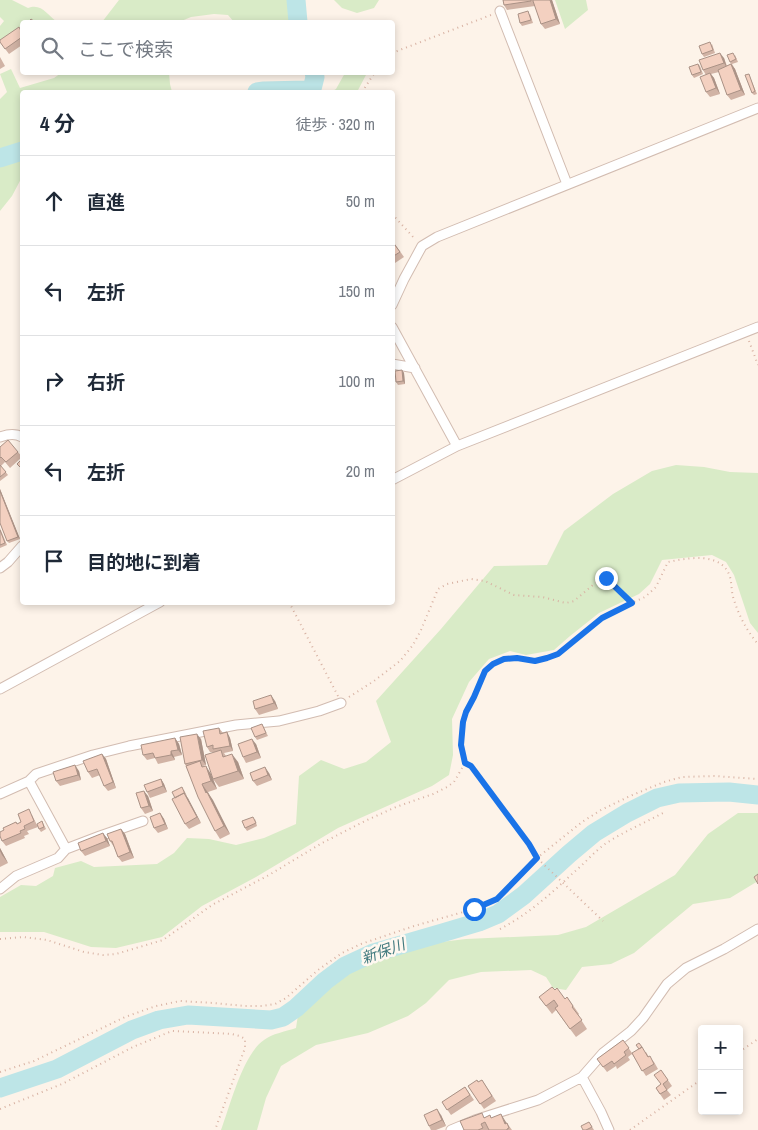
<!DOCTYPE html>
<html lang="ja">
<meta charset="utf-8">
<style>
body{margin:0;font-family:"Archivo Narrow","Noto Sans JP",sans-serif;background:#f6f6f7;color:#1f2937}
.controls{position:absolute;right:15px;bottom:15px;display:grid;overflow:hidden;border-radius:5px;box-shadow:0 2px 8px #0003}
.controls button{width:45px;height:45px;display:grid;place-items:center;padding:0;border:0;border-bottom:1px solid #e0e1e3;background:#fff;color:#1f2937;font:25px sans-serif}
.stop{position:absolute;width:15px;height:15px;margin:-11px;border:4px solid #1a73e8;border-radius:50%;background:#fff}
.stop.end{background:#1a73e8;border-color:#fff;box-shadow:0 1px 5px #0008}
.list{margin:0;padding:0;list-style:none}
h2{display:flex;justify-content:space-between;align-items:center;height:65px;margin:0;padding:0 20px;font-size:21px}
h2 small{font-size:16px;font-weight:400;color:#747a83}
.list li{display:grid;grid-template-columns:32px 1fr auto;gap:15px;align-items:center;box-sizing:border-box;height:90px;padding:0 20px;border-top:1px solid #e0e1e3}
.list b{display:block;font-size:19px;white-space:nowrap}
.list em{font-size:16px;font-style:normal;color:#747a83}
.icon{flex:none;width:28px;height:28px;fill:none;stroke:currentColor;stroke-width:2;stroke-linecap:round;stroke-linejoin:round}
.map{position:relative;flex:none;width:758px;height:1130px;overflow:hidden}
.search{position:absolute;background:#fff;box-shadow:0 2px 8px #0003;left:20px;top:20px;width:375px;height:55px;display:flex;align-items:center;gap:12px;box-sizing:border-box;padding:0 18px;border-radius:5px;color:#747a83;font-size:19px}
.panel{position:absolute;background:#fff;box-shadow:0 2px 8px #0003;left:20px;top:90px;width:375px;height:515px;border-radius:5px}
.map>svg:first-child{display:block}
.green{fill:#d9ebc7}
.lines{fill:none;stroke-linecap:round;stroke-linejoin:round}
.river{stroke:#bde5e7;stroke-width:19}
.minor-casing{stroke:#d2bcb1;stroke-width:11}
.path{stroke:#d8b2a3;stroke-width:2;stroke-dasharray:1 4;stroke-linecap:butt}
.minor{stroke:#fff;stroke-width:9}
.wall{fill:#d1b3a5}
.shaded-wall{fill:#aa9286}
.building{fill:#f3d0c0;stroke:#aa9286}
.route{stroke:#1a73e8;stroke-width:6}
.labels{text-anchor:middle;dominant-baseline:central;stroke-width:5;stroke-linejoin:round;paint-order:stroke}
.water-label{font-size:15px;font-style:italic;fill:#3f787d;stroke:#fff8f0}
</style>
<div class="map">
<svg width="758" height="1130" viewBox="0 0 758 1130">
<rect width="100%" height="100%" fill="#fdf3e9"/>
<path class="green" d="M0,0H12L28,8C42,3 47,15 57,22H35L33,20L29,22H22V27L0,41V26L4,21L0,17Z
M119,0H293L292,13L288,22H234L228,15L214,14L191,17L179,22H102Z
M334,0H379L374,8L357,13L342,8Z
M555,0H586L588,10L565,29Z
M11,69L20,88L54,78L61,73H169L170,84L172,92H22V177L12,196L0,211V99L7,92L0,74Z
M345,73H367L357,92H331L336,89Z
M676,465L704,467L730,472L758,473V633L750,623L734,575L726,562L712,555L662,560L650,584L639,594L599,613L570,636L554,650L526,655L510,651L489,659L469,682L452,719L453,755L449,775L432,786L338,828L256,877L202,906L162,937L116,948L91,947L44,932H0V897L21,885L36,886L53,876L55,868L81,861L94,867L157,864L174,853L187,838L209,839L236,845L264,838L296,824L299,776L321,760L344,769L366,762L391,742L384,723L376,701L441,629L494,566L547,565L564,531L613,494L652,471Z
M738,813H758V881L730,898L693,904L634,953L611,964L582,967L566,990L553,988L546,977L531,970L481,972L449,980L426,1003L408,1016L368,1033L316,1045L281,1066L266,1098L257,1130H221C230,1106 243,1054 264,1040C271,1034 287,1031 296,1028L298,1015L329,987L355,970L424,944L466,939L558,935L586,927L675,875L708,834Z"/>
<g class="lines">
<path class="river" d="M296,0L298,22
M257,92L264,91L306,90L312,89L315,77L314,72
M0,158L22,151
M0,1088L57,1069L132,1030L159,1020L188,1015L271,1020L283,1017L296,1008L325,981L345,966L373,953L442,933L479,922L498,914L524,895L569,854L594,833L627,813L657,798L679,793L729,792L758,795"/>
<defs>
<path id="minor" d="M500,11L567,184
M392,305L404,279L422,246L437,237L758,108
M392,327L457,446
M392,364L415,368
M0,437C8,434 15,433 22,437
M392,480L457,446L758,327
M0,568L8,562L22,546
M0,689L160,602
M0,794L29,781L36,774L93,755L129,746L236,725L279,721L319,711L341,703
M66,849L100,836L143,821
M0,889L16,876L58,858L66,849L29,781
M582,1077L601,1112L609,1130
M451,1130L475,1120L538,1100L582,1077L603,1053L631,1031L643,1018L667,984L686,968L724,949L758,929"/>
</defs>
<use href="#minor" class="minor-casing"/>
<path class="path" d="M392,53L491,15
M362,92L375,72
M392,214L415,239
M749,341L758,365
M289,602L338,696
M349,697L374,681L400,661L413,645L421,630L438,589L447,584L471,579L485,581L514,595L542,597L566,603L574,601L601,578H606L631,603
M466,763L471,766L529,844L537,858L603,921
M500,929C527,915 551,894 573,873C584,864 594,852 605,844C623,832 644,823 663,813
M0,939L23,937L47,940L84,952L103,955L116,954L163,940L212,905L269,875L322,843L365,821L396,807L433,794L447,787L454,782L465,763L461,745L463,722L466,712L474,697L485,671L493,664L505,659L517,658L535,661L547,658L558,654L602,618L616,610L645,597L656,587L668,562C687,558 722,551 730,577C732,584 731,592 734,600C739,616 747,631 758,644
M739,1052L758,1039
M0,1072L34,1061L125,1017L156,1006L180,1001L213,1003L245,1006H262L275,1004L286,998L318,970L342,953L361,944L414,926L474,909L497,899L537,858L582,822L601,810L630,796L664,782L682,777L714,776L758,779
M0,1109L62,1084L133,1047L172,1031L232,1034L240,1036L245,1039V1048L215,1130
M630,1130L702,1079"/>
<use href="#minor" class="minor"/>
</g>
<path class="wall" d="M503,0H552L560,24L545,29L541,24L535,6L507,10L504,5Z
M530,14L533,23L522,26L520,23Z
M22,33V45L9,54L0,42Z
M712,44L715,53L704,57L702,54Z
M735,55L738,62L732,64L735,69L745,95L731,100L727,95L719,72L711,74L714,78L720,94L710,97L706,92V75L703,70L724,58L727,66L731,64L730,62Z
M0,57L5,66L0,69Z
M698,64L700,66L703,74L694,78L692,75Z
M750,77L757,94L754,95L752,93Z
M392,240L404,257L392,265Z
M402,370L404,373L405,384L398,385L396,382Z
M0,447L18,452L22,457L10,468L5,462L1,466L8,475L0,481Z
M0,489L20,539L9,543L7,541L0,523Z
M0,528L7,545L0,548Z
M275,701L278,709L259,715L255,709Z
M262,724L268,736L257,740L255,737Z
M219,728L223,733L227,732L230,738L233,751L224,753L226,756L238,762L244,779L219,787L213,779L215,752H210L207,747Z
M175,738L179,744L182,755L174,757L175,760L158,764L155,758L147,760L143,755Z
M201,739L206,765L203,766L211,774L217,789L208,792L230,834L220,839L215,831L185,764Z
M256,744L261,758L246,763L243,757Z
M102,754L106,759L116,788L108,791L104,786L100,775L92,778L88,772Z
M79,771L81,780L60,786L56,781Z
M269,773L272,780L257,786L253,781Z
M161,779L164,784L167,792L150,798L147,792Z
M184,790L187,796V797L201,823L189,829L185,824L175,798Z
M148,796L153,811L145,814L141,808Z
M160,813L164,819L168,829L158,833L154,828Z
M32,815L38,827L27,831L29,834L24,836L25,838L6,846L2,841L4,830L16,822L17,824L21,822Z
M255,819L257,826L247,831L245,828Z
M42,821L46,829L41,832L39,829Z
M121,829L125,834L134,858L122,862L118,857L114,847L110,841Z
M107,838L110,846L85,856L81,851Z
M0,848L8,863L0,867Z
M555,990L565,999L567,997L579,1014L578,1015L587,1029L576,1037L556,1010L552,1014L539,997Z
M623,1040L632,1053L646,1052L649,1057L654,1062L658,1069L646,1076L632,1054L628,1057L630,1060L617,1069L616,1066L607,1072L597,1059Z
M661,1070L672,1086L667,1090L671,1095L664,1100L656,1088L661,1084Z
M482,1080L496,1101L484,1109L468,1086L478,1082Z
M465,1087L474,1100L451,1115L442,1102Z
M441,1115L446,1126L436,1130H431L429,1126Z
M485,1117L492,1118L507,1123L512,1130H464Z
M591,1125L594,1130H583Z"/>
<path class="shaded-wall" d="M550,0H552L560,24L556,19Z
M720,53L724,58L727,68L724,63Z
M731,64L735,69L745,95L741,90Z
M710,73L714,78L720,94L716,88Z
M402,370L404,373L405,384L403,381Z
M0,489L20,539L18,537L0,491Z
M271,695L275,701L278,709L274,703Z
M227,732L230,738L233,751L230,746Z
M197,734L201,739L206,765L202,760Z
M175,738L179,744L182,755L178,750Z
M252,739L256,744L261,758L257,752Z
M171,751L174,757L175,760L171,755Z
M102,754L106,759L116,788L113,782Z
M232,754L238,762L244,779L238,771Z
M75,765L79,771L81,780L78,775Z
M206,766L211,774L217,789L211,781Z
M265,767L269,773L272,780L268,775Z
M161,779L164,784L167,792L163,786Z
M202,784L213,800L230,834L224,826L206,793Z
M144,791L148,796L153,811L149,806Z
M184,793L188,798L201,823L197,817Z
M160,813L164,819L168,829L165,824Z
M121,829L125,834L134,858L130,852Z
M103,833L107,838L110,846L106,841Z
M0,848L8,863L2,855L0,851Z
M437,1109L441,1115L446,1126L442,1120Z
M501,1114L506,1122L509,1128L505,1124Z"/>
<path class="building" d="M503,0H531V1L504,5Z
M533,0H550L556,19L541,24L533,1Z
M528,11L531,20L520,23L518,14Z
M31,19L35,22H28Z
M19,27L22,33V37L5,49L0,42V40Z
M710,42L713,50L702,54L699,46Z
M720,53L724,63L703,70L699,60Z
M733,53L736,59L730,62L727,55Z
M698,64L701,72L692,75L689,67Z
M731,64L741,90L727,95L718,70Z
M710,73L716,88L706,92L700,77Z
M749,74L755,91L752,93L745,75Z
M392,241L400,252L392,257Z
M402,370L403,381L396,382L395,371Z
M8,440L18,452L6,462L1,457L0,458V447Z
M22,459V469L17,464Z
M0,465L6,472L0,477Z
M0,491L18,537L7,541L0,523Z
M0,530L5,543L0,545Z
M271,695L274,703L255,709L253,701Z
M262,724L266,733L255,737L251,728Z
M219,728L220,734L227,732L230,746L213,749V745L207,747L203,731Z
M197,734L202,760L185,764L180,737Z
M175,738L178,750L171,751V755L155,758L153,753L143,755L141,745Z
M252,739L257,752L243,757L238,744Z
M221,750L223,757L232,754L238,771L213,779L205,755Z
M102,754L113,782L104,786L97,769L88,772L83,761Z
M200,761L202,767L206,766L211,781L202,784L206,793L207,792L224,826L215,831L198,797L186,766Z
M75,765L78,775L56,781L53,772Z
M265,767L268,775L253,781L250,773Z
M161,779L163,786L147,792L144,785Z
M182,787L185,794L184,793L175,798L172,792Z
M144,791L149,806L141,808L136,793Z
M184,793L197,817L185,824L172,799Z
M29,809L34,821L24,826L25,829L20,831L21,833L2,841L0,836V832L4,830L3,828L16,822L17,824L21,822L18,814Z
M160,813L165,824L154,828L150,817Z
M253,817L256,823L245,828L242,821Z
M42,821L44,827L39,829L37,824Z
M121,829L130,852L118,857L112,841H110L107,834Z
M103,833L106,841L81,851L78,843Z
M758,874V884L754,877Z
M552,987L555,990L557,988L565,999L567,997L573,1006L572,1007L582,1020L570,1029L555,1008L558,1006L554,1000L546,1006L539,997Z
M623,1040L629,1048L624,1052L626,1055L614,1064L612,1061L603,1067L597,1059Z
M639,1043L642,1047L639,1049L636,1045Z
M642,1047L648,1057L650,1056L654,1064L642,1071L632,1053Z
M661,1070L668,1080L663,1084L667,1090L660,1094L656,1088L661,1084L654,1075Z
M477,1080L478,1082L482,1080L492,1096L480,1104L468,1086Z
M465,1087L470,1095L447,1110L442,1102Z
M437,1109L442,1120L429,1126L424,1115Z
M482,1113L484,1118L490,1115L491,1118L501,1114L505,1124L507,1123L509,1128L507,1129V1130H489L485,1122L481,1124L483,1128L478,1130H464L460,1121Z
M589,1122L592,1127L586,1130H583L581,1126Z"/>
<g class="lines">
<path class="route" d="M474,909L497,899L537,858L529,844L471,766L465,763L461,745L463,722L466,712L474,697L485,671L493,664L504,659L517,658L535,661L547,658L558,654L602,618L632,603L606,578"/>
</g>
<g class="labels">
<g class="water-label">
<text transform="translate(383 951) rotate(-20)">新保川</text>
</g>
</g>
</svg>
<div class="controls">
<button>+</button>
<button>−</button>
</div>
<div class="stop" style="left:474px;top:909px"></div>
<div class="stop end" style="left:606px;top:578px"></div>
<div class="search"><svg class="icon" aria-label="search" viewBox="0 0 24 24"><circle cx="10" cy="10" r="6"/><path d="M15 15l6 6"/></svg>ここで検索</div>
<section class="panel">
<h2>4 分<small>徒歩 · 320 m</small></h2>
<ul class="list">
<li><svg class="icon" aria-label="ahead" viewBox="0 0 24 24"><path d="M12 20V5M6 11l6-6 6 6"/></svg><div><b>直進</b></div><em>50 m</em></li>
<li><svg class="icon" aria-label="left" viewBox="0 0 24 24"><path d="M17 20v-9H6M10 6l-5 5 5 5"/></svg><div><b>左折</b></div><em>150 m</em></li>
<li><svg class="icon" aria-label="right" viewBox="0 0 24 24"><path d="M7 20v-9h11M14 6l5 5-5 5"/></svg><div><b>右折</b></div><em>100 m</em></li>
<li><svg class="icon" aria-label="left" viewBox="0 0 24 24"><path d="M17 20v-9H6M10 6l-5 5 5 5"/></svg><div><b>左折</b></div><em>20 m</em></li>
<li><svg class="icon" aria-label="arrive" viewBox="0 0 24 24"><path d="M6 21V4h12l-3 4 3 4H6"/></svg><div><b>目的地に到着</b></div></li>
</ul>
</section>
</div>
